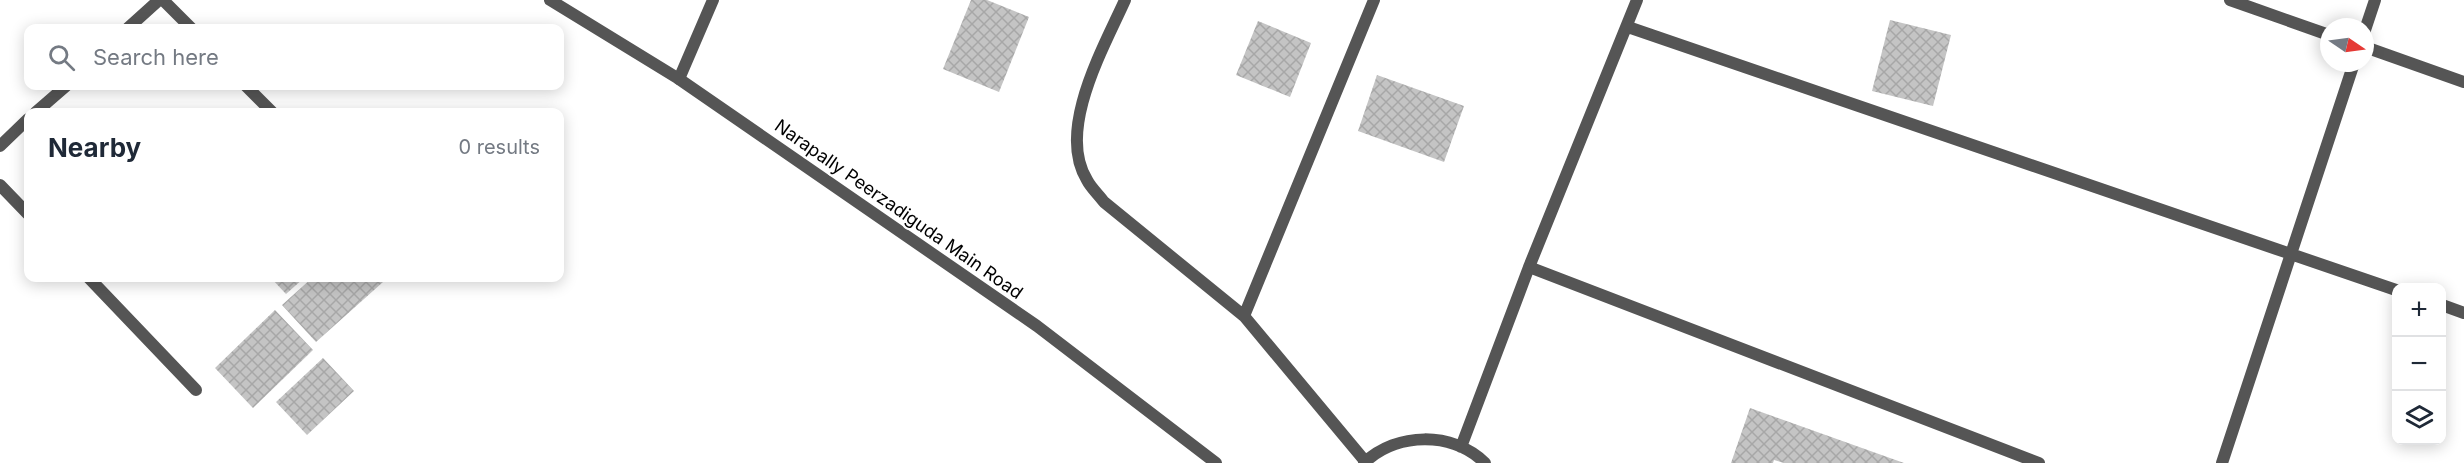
<!DOCTYPE html>
<meta charset="utf-8">
<style>
body{margin:0;font-family:Inter,sans-serif;background:#f6f6f7;color:#1f2937}
.controls{position:absolute;right:18px;bottom:18px;display:grid;overflow:hidden;border-radius:12px;box-shadow:0 3px 15px #0003}
.controls button{width:54px;height:54px;display:grid;place-items:center;padding:0;border:0;border-bottom:2px solid #e0e1e3;background:#fff;color:#1f2937;font:30px sans-serif}
.compass{position:absolute;left:2320px;top:18px;width:54px;height:54px;border-radius:50%;background:#fff;box-shadow:0 3px 15px #0003;rotate:103deg}
.list{margin:0;padding:0;list-style:none}
h2{display:flex;justify-content:space-between;align-items:center;height:78px;margin:0;padding:0 24px;font-size:26px}
h2 small{font-size:20px;font-weight:400;color:#747a83}
.icon{flex:none;width:33px;height:33px;fill:none;stroke:currentColor;stroke-width:2;stroke-linecap:round;stroke-linejoin:round}
.map{position:relative;flex:none;width:2464px;height:463px;overflow:hidden}
.search{position:absolute;background:#fff;box-shadow:0 3px 15px #0003;left:24px;top:24px;width:540px;height:66px;display:flex;align-items:center;gap:15px;box-sizing:border-box;padding:0 21px;border-radius:12px;color:#747a83;font-size:22px}
.panel{position:absolute;background:#fff;box-shadow:0 3px 15px #0003;left:24px;top:108px;width:540px;height:174px;border-radius:12px}
.map>svg:first-child{display:block}
.building{fill:url(#building-cross-hatch)}
.lines{fill:none;stroke-linecap:round;stroke-linejoin:round}
.minor{stroke:#555;stroke-width:12}
.tertiary{stroke:#555;stroke-width:12}
.labels{text-anchor:middle;dominant-baseline:central;stroke-width:4.5;stroke-linejoin:round;paint-order:stroke}
.street-label{font-size:18px;fill:#000;stroke:#fff}
</style>
<div class="map">
<svg width="2464" height="463" viewBox="0 0 2464 463">
<defs>
<pattern id="building-cross-hatch" width="8" height="8" patternUnits="userSpaceOnUse" patternTransform="scale(1.5)"><rect width="8" height="8" fill="#c4c4c4"/><path d="M0 0l8 8M0 8l8-8" fill="none" stroke="#a7a7a7"/></pattern>
</defs>
<rect width="100%" height="100%" fill="#fff"/>
<path class="building" d="M971,0H987L1029,17L999,92L943,69Z
M1890,20L1951,35L1933,106L1872,91Z
M1258,21L1311,43L1290,97L1236,75Z
M1377,75L1464,106L1444,162L1358,131Z
M271,278H304L286,294Z
M312,278H379L383,282L316,342L282,305Z
M275,310L313,350L253,408L215,368Z
M323,358L354,391L307,435L276,402Z
M1750,408L1904,463H1784L1774,460L1773,463H1731Z"/>
<g class="lines">
<path class="minor" d="M163,0L191,28
M1125,0C1104,47 1056,130 1087,180C1091,188 1099,195 1104,202L1244,316L1365,461
M2230,0L2329,35
M1628,27L2396,290
M128,28L159,0
M2365,30L2375,0
M2365,47L2464,82
M679,79L713,0
M246,86L272,112
M36,112L66,86
M0,146L28,119
M0,185L28,214
M1529,267L2039,463
M89,278L196,390
M2442,305L2464,313
M1244,316L1374,0
M1461,447L1529,267L1637,0
M1364,463C1397,432 1452,431 1485,463
M2222,463L2354,63"/>
<path class="tertiary" d="M550,0L679,79L1037,326L1216,463"/>
</g>
<g class="labels">
<g class="street-label">
<text transform="translate(899 209) rotate(35)">Narapally Peerzadiguda Main Road</text>
</g>
</g>
</svg>
<div class="controls">
<button>+</button>
<button>−</button>
<button><svg class="icon" aria-label="layers" viewBox="0 0 24 24"><path d="M12 4l9 5-9 5-9-5zM3 14l9 5 9-5"/></svg></button>
</div>
<svg class="compass" viewBox="-18 -18 36 36"><path d="M0-13l5 13h-10z" fill="#e53935"/><path d="M0 13l5-13h-10z" fill="#747a83"/></svg>
<div class="search"><svg class="icon" aria-label="search" viewBox="0 0 24 24"><circle cx="10" cy="10" r="6"/><path d="M15 15l6 6"/></svg>Search here</div>
<section class="panel">
<h2>Nearby<small>0 results</small></h2>
<ul class="list">
</ul>
</section>
</div>
